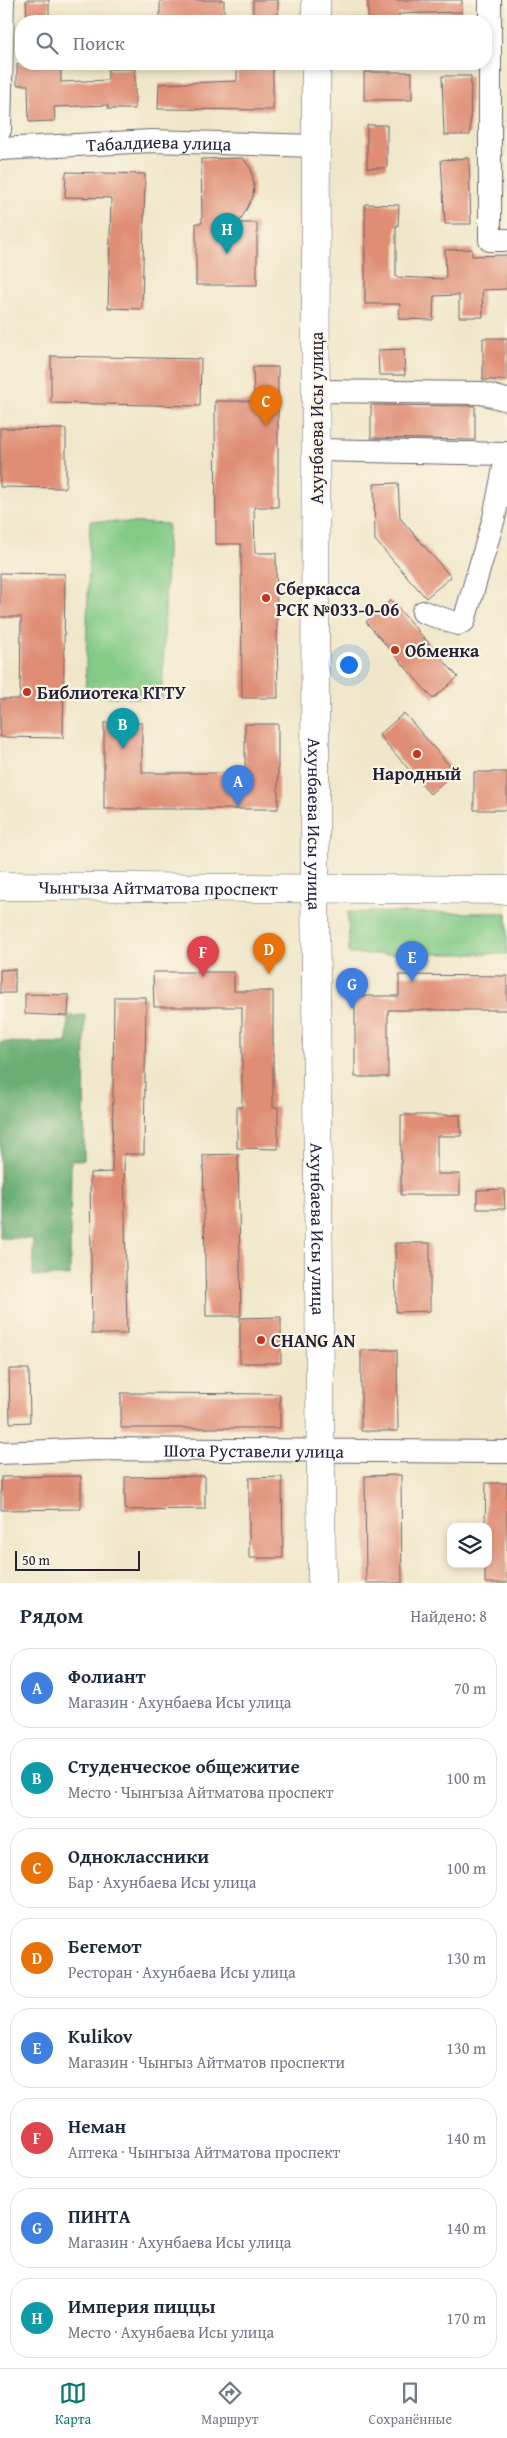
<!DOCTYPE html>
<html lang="ru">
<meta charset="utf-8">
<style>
body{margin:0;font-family:"Gentium Book Plus",serif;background:#f2f2f3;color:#1f2937}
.controls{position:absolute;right:15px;bottom:15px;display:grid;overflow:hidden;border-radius:10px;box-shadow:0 2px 8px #0003}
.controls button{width:45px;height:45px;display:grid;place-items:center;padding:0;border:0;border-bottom:1px solid #e0e1e3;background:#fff;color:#1f2937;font:25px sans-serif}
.scale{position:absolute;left:15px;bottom:12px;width:125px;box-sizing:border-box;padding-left:5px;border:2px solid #22223b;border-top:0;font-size:14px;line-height:18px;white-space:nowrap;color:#22223b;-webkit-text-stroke:4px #fcf5e5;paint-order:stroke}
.you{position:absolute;left:348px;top:664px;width:18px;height:18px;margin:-12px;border:4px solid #fff;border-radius:50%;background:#1a73e8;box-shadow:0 0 0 8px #1a73e833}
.badge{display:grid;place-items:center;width:32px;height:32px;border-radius:50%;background:#0f766e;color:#fff;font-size:16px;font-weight:700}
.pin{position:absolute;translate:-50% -41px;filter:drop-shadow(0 1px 2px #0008)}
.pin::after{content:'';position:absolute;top:26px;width:18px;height:15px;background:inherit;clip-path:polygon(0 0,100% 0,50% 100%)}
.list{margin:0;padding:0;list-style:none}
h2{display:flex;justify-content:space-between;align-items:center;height:65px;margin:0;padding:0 20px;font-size:21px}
h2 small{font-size:16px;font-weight:400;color:#747a83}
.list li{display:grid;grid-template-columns:32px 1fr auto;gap:15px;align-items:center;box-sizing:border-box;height:80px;margin:0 10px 10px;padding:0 10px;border:1px solid #e0e1e3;border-radius:20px}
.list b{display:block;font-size:19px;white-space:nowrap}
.list p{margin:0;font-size:16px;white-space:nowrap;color:#747a83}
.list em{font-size:16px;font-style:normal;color:#747a83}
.icon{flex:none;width:28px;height:28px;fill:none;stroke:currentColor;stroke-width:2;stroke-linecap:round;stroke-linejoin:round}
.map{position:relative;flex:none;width:507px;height:1583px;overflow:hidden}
.search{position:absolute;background:#fff;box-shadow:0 2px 8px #0003;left:15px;right:15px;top:15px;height:55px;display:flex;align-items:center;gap:12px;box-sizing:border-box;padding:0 18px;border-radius:20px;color:#747a83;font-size:19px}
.sheet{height:785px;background:#fff}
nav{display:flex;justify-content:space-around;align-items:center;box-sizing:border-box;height:70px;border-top:1px solid #e0e1e3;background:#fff;font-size:14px;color:#747a83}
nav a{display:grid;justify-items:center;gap:2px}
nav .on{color:#0f766e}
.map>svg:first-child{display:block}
.green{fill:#83ca86;stroke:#527660}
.forest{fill:#6aae73;stroke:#466857}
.building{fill:#df8d74}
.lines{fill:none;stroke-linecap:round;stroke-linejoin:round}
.minor-casing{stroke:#6a676d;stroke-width:24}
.major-casing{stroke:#6a676d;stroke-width:29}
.minor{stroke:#fff;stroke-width:22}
.major{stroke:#fff;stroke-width:28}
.poi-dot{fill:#c8321e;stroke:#fcf5e5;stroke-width:2}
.labels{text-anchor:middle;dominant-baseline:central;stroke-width:4.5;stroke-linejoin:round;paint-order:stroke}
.street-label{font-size:18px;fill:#22223b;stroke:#fcf5e5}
.poi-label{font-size:18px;font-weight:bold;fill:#22223b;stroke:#fcf5e5;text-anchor:start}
</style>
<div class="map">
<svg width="507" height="1583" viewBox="0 0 507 1583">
<rect width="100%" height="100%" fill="#fcf5e5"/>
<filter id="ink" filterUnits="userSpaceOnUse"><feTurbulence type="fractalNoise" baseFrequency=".02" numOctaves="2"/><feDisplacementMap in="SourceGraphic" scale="10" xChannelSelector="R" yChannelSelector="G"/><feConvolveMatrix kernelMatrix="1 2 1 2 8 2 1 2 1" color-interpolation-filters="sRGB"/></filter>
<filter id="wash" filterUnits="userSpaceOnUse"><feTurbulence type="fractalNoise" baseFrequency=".0096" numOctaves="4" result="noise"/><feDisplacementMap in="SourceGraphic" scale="20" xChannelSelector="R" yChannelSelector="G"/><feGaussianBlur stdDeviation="1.12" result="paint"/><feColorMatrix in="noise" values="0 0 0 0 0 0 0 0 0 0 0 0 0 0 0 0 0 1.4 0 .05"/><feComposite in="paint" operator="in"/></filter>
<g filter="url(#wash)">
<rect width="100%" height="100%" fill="#f0e7ca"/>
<path class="green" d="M90,521L168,524L162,699L85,696Z
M348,912L507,913V954H349Z"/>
<path class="forest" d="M85,1015L84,1160H71L70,1276H33V1239L0,1238V1042L67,1043L68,1016Z"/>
<g id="blocks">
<path class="building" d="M26,0H49V21H27Z
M160,0H224V21H160Z
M253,0H278V21H253Z
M368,0H462V12L399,14V21H368Z
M17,64H61V82L108,80V69H135V109H108V105L54,107L55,121L29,122L28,85H17Z
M237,64H273V110L158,109L159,84L237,81Z
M364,72H412V100H364Z
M442,76H471L470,135H444Z
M367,125H387V168H367Z
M243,158L251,169L254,185L253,197L239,223H257V285H196V223H202L201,159Z
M469,158L471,224H445L441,160Z
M66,172L145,174L142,309L108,308L111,198L65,197Z
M365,204L399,205L398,226H396V277L443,279L446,278L445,250L472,249V256L507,255V289L482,290L483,317H459V295L434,296L433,320L399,319L400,304H365Z
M483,338H507V380H483Z
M404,349L405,375H379L378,350Z
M51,356L201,359L200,406L51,403Z
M253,367H278V507H254L255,553H276L278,698H242L241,544H216L215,401H254Z
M371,405L475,406V440L371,438Z
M0,428L66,429V488L0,487Z
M398,483L400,518L451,577L426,598L375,540L374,484Z
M0,573L65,574L63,738L0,737V699H20L21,617H0Z
M391,600L458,677L433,699L366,622Z
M404,713L455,772L430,794L379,735Z
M104,723H142V773H245V724H278V809H104Z
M474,772H507V810H474Z
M15,969V993H0V970Z
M153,972H234V991H273V1107H278V1149L237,1148V1107H242V1007H154Z
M399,975L507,976V1010H388V1077H355V996H399Z
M25,994L69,995L68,1016L25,1014Z
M114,997H146L144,1154H124L127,1334H92L90,1173L112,1172Z
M401,1115H460L461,1136H437V1174H460V1195H401Z
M238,1154L241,1316H206L203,1155Z
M504,1189L505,1209H477V1190Z
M395,1243H430V1311L396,1312Z
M281,1317V1363H240V1318Z
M361,1350H397L398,1431H361Z
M9,1369H29L30,1422L10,1423Z
M121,1393L280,1394V1428H121Z
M401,1475L402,1583H366L365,1476Z
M81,1476V1509L1,1510V1477Z
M205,1476V1509L125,1510V1477Z
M282,1477L283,1558H249V1478Z
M486,1483H507V1583H485V1564H488V1527H485Z"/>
</g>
</g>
<g filter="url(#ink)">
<use href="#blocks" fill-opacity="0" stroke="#6a676d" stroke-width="1"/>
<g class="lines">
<defs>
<g id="minor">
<path d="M490,0V240H507"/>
<path d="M0,130L3,0"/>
<path id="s1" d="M0,149L152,141L316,146"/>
<path d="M316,391L481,393L507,400"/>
<path d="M317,450L507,454"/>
<path d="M423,612L458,624L464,621L494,518L507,453"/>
<path id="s2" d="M0,1453L98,1449L507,1452"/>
</g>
<g id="major">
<path d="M316,0V21"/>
<path id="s3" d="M316,64L315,888L322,1583"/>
<path id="s4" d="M0,886L507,890"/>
</g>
</defs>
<use href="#minor" class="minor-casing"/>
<use href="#major" class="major-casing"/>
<use href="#minor" class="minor"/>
<use href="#major" class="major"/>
</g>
</g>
<g class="poi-dot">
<circle cx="266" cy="598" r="5"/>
<circle cx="395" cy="650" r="5"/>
<circle cx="27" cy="692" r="5"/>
<circle cx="417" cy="754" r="5"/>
<circle cx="261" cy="1340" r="5"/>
</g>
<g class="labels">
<g class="street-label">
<text stroke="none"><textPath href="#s1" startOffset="159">Табалдиева улица</textPath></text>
<text transform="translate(316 418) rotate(-90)">Ахунбаева Исы улица</text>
<text stroke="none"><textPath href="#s3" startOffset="760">Ахунбаева Исы улица</textPath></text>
<text stroke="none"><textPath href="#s4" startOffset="158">Чынгыза Айтматова проспект</textPath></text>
<text stroke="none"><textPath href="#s3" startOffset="1165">Ахунбаева Исы улица</textPath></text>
<text stroke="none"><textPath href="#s2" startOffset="254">Шота Руставели улица</textPath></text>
</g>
<g class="poi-label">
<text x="276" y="588">Сберкасса<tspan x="276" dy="21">РСК №033-0-06</tspan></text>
<text x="405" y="650">Обменка</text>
<text x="37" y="692">Библиотека КГТУ</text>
<text x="417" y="773" text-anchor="middle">Народный</text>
<text x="271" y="1340">CHANG AN</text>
</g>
</g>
</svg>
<div class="controls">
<button><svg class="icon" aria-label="layers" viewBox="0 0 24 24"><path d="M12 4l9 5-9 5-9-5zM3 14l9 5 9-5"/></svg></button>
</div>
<div class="scale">50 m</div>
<div class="you"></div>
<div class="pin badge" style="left:238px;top:806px;background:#3f7fe0">A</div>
<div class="pin badge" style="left:123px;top:749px;background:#0f9aa8">B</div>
<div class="pin badge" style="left:266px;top:426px;background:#e8710a">C</div>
<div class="pin badge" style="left:269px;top:974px;background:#e8710a">D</div>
<div class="pin badge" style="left:412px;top:982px;background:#3f7fe0">E</div>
<div class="pin badge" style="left:203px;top:977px;background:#e0444e">F</div>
<div class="pin badge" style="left:352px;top:1009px;background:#3f7fe0">G</div>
<div class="pin badge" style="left:227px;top:254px;background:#0f9aa8">H</div>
<div class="search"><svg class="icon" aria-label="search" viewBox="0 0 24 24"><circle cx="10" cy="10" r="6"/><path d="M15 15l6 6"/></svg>Поиск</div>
</div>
<section class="sheet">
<h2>Рядом<small>Найдено: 8</small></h2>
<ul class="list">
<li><span class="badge" style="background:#3f7fe0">A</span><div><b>Фолиант</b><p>Магазин · Ахунбаева Исы улица</p></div><em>70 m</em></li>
<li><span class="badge" style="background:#0f9aa8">B</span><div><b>Студенческое общежитие</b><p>Место · Чынгыза Айтматова проспект</p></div><em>100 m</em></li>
<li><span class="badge" style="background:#e8710a">C</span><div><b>Одноклассники</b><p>Бар · Ахунбаева Исы улица</p></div><em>100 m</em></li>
<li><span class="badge" style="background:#e8710a">D</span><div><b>Бегемот</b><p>Ресторан · Ахунбаева Исы улица</p></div><em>130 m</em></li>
<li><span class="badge" style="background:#3f7fe0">E</span><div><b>Kulikov</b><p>Магазин · Чынгыз Айтматов проспекти</p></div><em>130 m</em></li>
<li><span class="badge" style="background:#e0444e">F</span><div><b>Неман</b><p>Аптека · Чынгыза Айтматова проспект</p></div><em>140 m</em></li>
<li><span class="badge" style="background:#3f7fe0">G</span><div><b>ПИНТА</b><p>Магазин · Ахунбаева Исы улица</p></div><em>140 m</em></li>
<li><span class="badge" style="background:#0f9aa8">H</span><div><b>Империя пиццы</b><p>Место · Ахунбаева Исы улица</p></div><em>170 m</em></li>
</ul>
</section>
<nav>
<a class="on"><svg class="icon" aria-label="map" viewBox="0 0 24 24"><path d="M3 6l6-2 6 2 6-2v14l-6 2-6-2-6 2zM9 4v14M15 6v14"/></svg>Карта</a>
<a><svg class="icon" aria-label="directions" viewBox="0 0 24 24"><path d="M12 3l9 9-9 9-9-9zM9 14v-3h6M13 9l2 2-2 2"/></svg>Маршрут</a>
<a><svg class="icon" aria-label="saved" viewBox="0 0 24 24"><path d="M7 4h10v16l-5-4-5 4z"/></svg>Сохранённые</a>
</nav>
